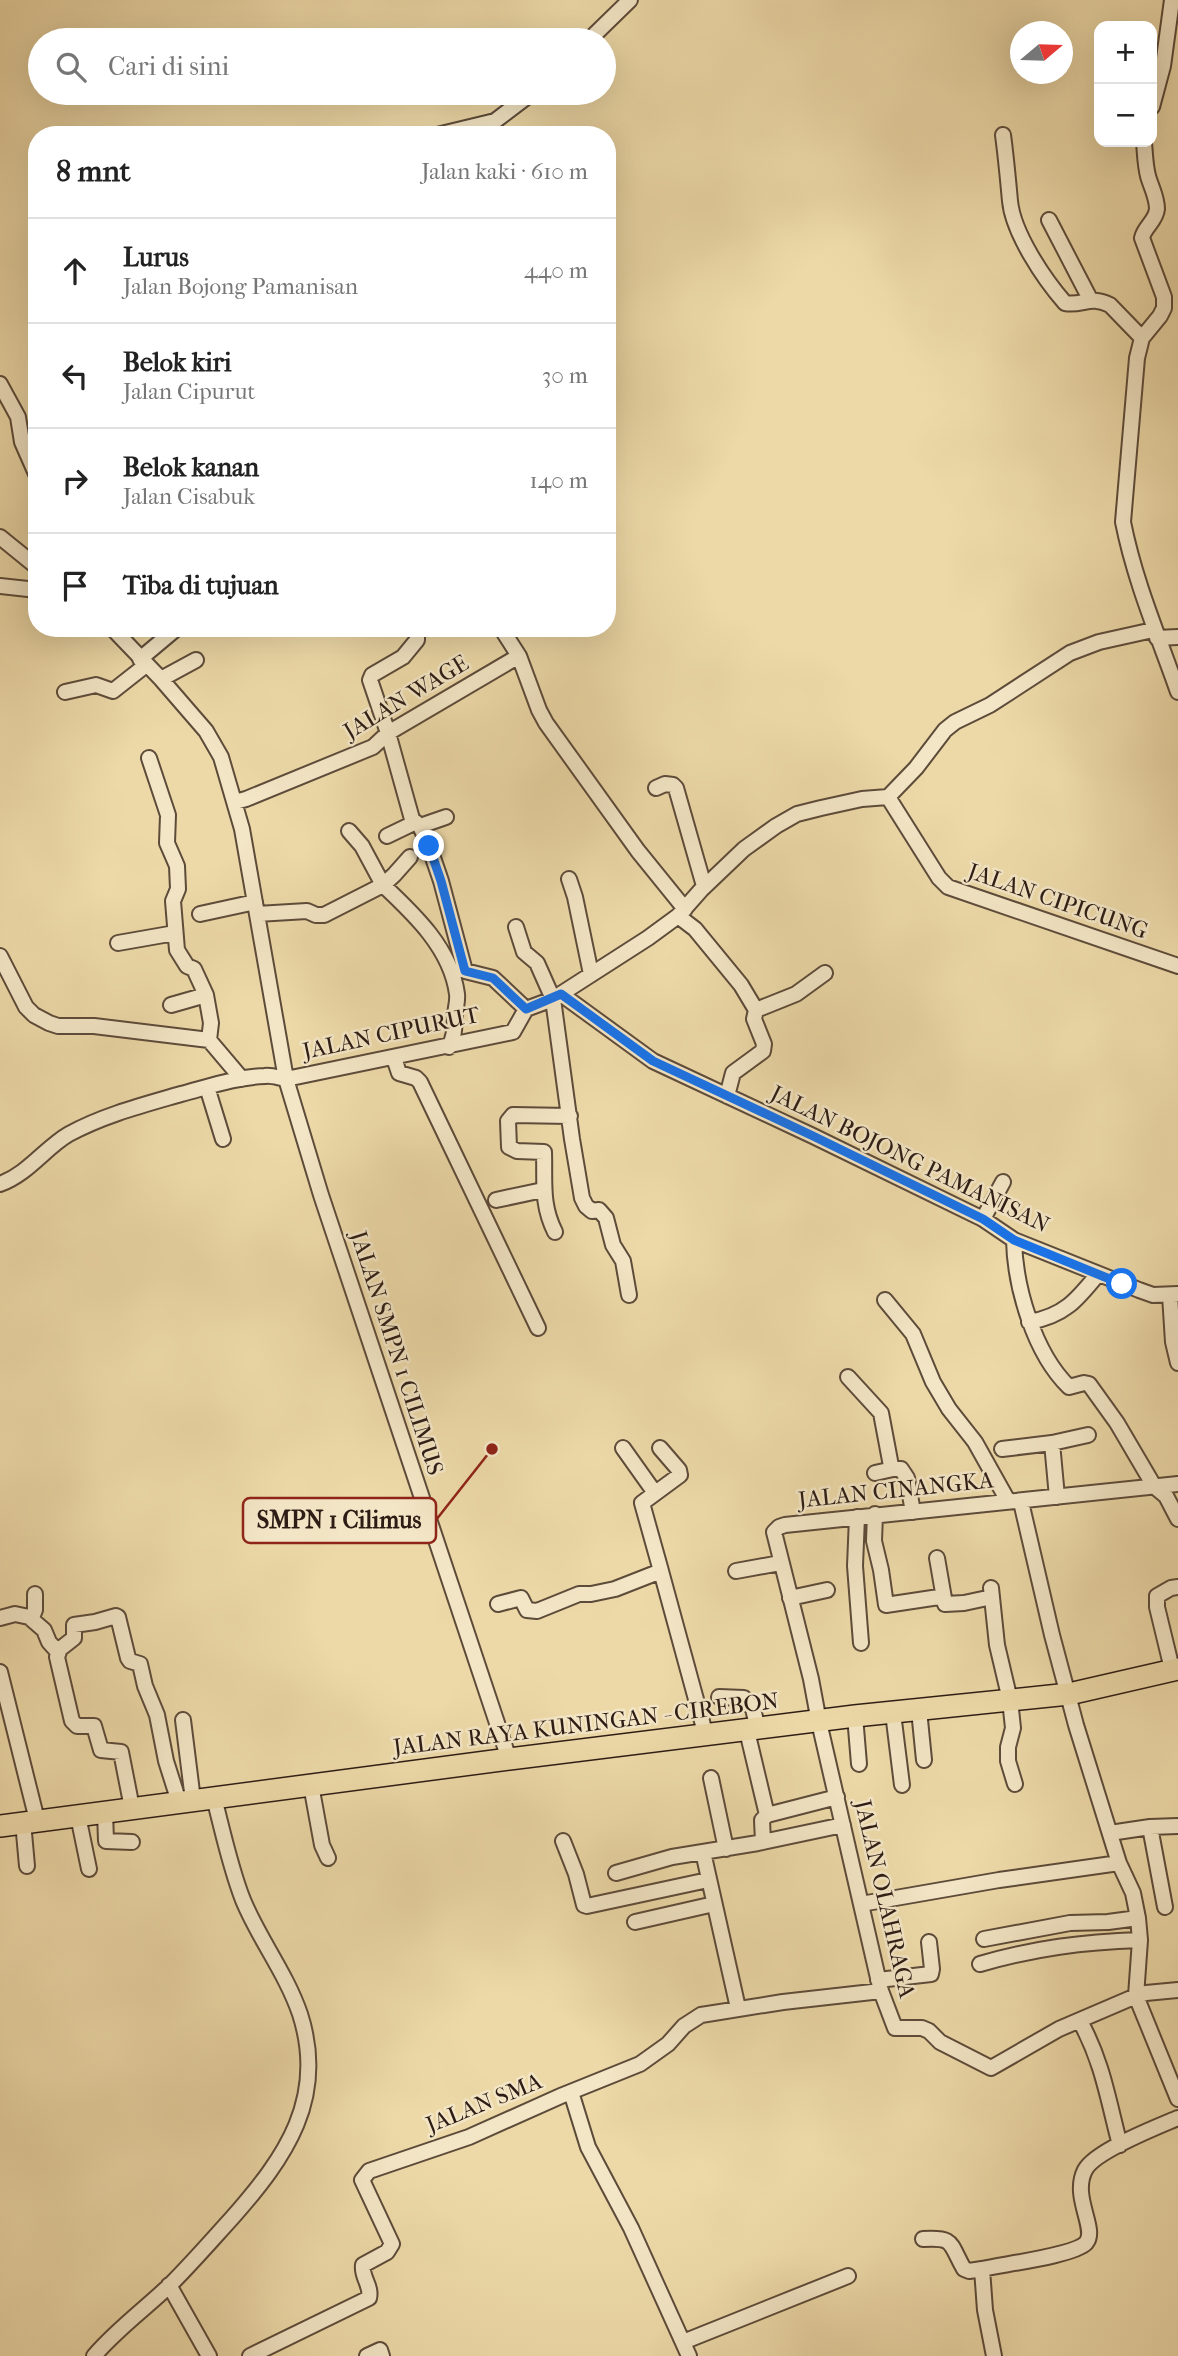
<!DOCTYPE html>
<html lang="id">
<meta charset="utf-8">
<style>
body{margin:0;font-family:"IM FELL French Canon",serif;background:#f6f6f6;color:#222}
.controls{position:absolute;right:21px;top:21px;display:grid;overflow:hidden;border-radius:14px;box-shadow:0 7px 28px #0002}
.controls button{width:63px;height:63px;display:grid;place-items:center;padding:0;border:0;border-bottom:2px solid #e0e0e0;background:#fff;color:#222;font:35px sans-serif}
.compass{position:absolute;left:1010px;top:21px;width:63px;height:63px;border-radius:50%;background:#fff;box-shadow:0 7px 28px #0002;rotate:71deg}
.stop{position:absolute;width:21px;height:21px;margin:-16px;border:5px solid #1a73e8;border-radius:50%;background:#fff}
.stop.end{background:#1a73e8;border-color:#fff;box-shadow:0 2px 7px #0008}
.list{margin:0;padding:0;list-style:none}
h2{display:flex;justify-content:space-between;align-items:center;height:91px;margin:0;padding:0 28px;font-size:30px}
h2 small{font-size:23px;font-weight:400;color:#767676}
.list li{display:grid;grid-template-columns:46px 1fr auto;gap:21px;align-items:center;box-sizing:border-box;height:105px;padding:0 28px;border-top:2px solid #e0e0e0}
.list b{display:block;font-size:26px;white-space:nowrap}
.list p{margin:0;font-size:23px;white-space:nowrap;color:#767676}
.list em{font-size:23px;font-style:normal;color:#767676}
.icon{flex:none;width:38px;height:38px;fill:none;stroke:currentColor;stroke-width:2;stroke-linecap:round;stroke-linejoin:round}
.map{position:relative;flex:none;width:1178px;height:2356px;overflow:hidden}
.search{position:absolute;background:#fff;box-shadow:0 7px 28px #0002;left:28px;top:28px;width:588px;height:77px;display:flex;align-items:center;gap:18px;box-sizing:border-box;padding:0 24px;border-radius:38px;color:#767676;font-size:26px}
.panel{position:absolute;background:#fff;box-shadow:0 7px 28px #0002;left:28px;top:126px;width:588px;height:511px;border-radius:28px}
.map>svg:first-child{display:block}
.lines{fill:none;stroke-linecap:round;stroke-linejoin:round}
.minor-casing{stroke:#5d4b3a;stroke-width:18}
.highway-casing{stroke:#2d1c15;stroke-width:24}
.minor{stroke:#f3e6c6;stroke-width:14}
.highway{stroke:#edd9a8;stroke-width:21}
.route{stroke:#1a73e8;stroke-width:9}
.labels{text-anchor:middle;dominant-baseline:central;stroke-width:5;stroke-linejoin:round;paint-order:stroke}
.street-label{font-size:23px;fill:#2d1c15;stroke:#f3e6c6}
.leader{fill:none;stroke:#8f2418;stroke-width:2.5}
.callout-dot{fill:#8f2418;stroke:#f3e6c6;stroke-width:2.5}
.callout{fill:#f3e6c6;stroke:#8f2418;stroke-width:2.5}
.callout-label{font-size:24px;text-anchor:middle;font-weight:bold;fill:#2d1c15}
</style>
<div class="map">
<svg width="1178" height="2356" viewBox="0 0 1178 2356">
<rect width="100%" height="100%" fill="#edd9a8"/>
<filter id="stains"><feTurbulence type="fractalNoise" baseFrequency=".00286" numOctaves="4"/><feColorMatrix values="0 0 0 0 .2 0 0 0 0 .09 0 0 0 0 .02 0 0 0 .5 -.17"/></filter>
<radialGradient id="worn" r=".72"><stop offset=".6" stop-color="#630" stop-opacity="0"/><stop offset="1" stop-color="#630" stop-opacity=".3"/></radialGradient>
<g class="lines">
<defs>
<path id="minor" d="M589,40L630,0
M1152,107L1163,66L1172,0
M437,135L495,121L532,93
M1003,135C1006,157 1008,179 1010,201C1013,233 1044,279 1065,303C1083,306 1090,295 1110,305L1142,338
M1144,142C1145,153 1145,164 1148,176C1151,187 1157,197 1157,209C1156,221 1144,227 1142,238L1164,297V308L1160,316L1142,338L1137,358L1123,522C1135,582 1158,635 1178,692
M1049,220L1090,299
M0,384L18,417L22,442L37,476
M0,537L37,567
M0,586L37,590
M112,628L161,679L206,731L221,757L242,829L286,1079L321,1195L509,1759
M417,628V640L403,657L372,675L370,680L388,733L412,819L420,826L429,846L441,881L465,971L493,978L526,1009
M501,628L519,656L539,710L546,723L638,851L685,909
M1157,638L1178,637
M140,659L177,628
M161,679L196,660
M65,692L96,685L113,691L146,665
M149,758L168,815L167,843L177,866L178,889L173,901L177,950L187,966L194,969L206,995
M656,788L665,784L673,785L676,788L704,886
M888,797L916,768L945,730L955,722L990,705L1070,653L1099,642L1153,630
M235,802L246,799L373,747L388,733L519,656
M420,826L446,817
M349,831L362,846L383,885L394,875L410,857
M387,836L414,823
M569,879L575,897L591,974
M200,914L255,902
M257,914L307,911L316,915H324L383,885C415,915 451,949 457,994C458,1002 455,1009 455,1016C454,1029 455,1035 449,1047
M678,916L695,929L741,985L756,1010L754,1019L764,1044L763,1051L733,1073L727,1096
M516,927L524,952L537,963L553,999L572,1139L582,1198L586,1206L592,1211L599,1210L606,1218L613,1245L623,1261L629,1295
M118,943L175,933
M0,956L26,1007L34,1015L49,1023L58,1026H94L209,1040
M561,994L653,1061L813,1136L983,1219L1014,1240L1139,1290L1153,1295L1178,1294
M171,1005L206,995L211,1023L209,1040L242,1079
M756,1010L796,994L825,973
M394,1058L399,1073L416,1078L420,1082L538,1328
M207,1087L223,1139
M0,1184C28,1174 46,1147 69,1134C104,1115 143,1105 181,1094C208,1087 236,1077 265,1076C272,1075 279,1078 286,1079L513,1032L526,1009L553,999L648,938L678,916L701,890L744,849L776,826L797,814L821,808L862,799L888,797L939,878L948,887L1178,966
M496,1200L543,1190
M983,1219L1003,1182
M555,1232C541,1204 545,1182 544,1152L517,1151L509,1147L508,1121L513,1115L570,1116
M1014,1240C1015,1287 1034,1353 1069,1387L1084,1383L1089,1384L1117,1423L1154,1486L1166,1496L1178,1519
M1170,1295L1173,1342L1178,1363
M885,1300L913,1334L933,1382L949,1409L975,1442L1008,1501
M1029,1322C1064,1316 1077,1300 1098,1274
M848,1377L881,1413L891,1466L893,1469H901L907,1478L913,1512
M1052,1443L1057,1497
M623,1448L655,1493
M1002,1449L1052,1443L1088,1435
M875,1473L893,1469
M1178,1484L785,1525L779,1527L774,1532L811,1679L819,1722L881,1991L895,2028H922L929,2031L940,2042L991,2068L1059,2029L1136,1996L1146,1993L1178,1990
M1021,1502L1052,1635L1076,1725L1119,1863L1133,1893L1138,1918L1140,1940L1136,1996L1178,2099
M875,1514L874,1541L881,1570L886,1605L939,1597L943,1599L945,1604L964,1603L992,1597
M857,1517L855,1566L861,1643
M937,1558L945,1604
M661,1571L706,1736
M736,1571L780,1563
M991,1588L997,1645L1010,1700L1013,1728L1008,1747V1761L1015,1784
M790,1598L827,1590
M498,1604L521,1598L527,1610L537,1611L579,1594H591L615,1589L661,1571L642,1503L680,1475L679,1470L660,1448
M29,1617L44,1630L49,1642L58,1652
M0,1618L15,1614L29,1617L33,1615L35,1610V1594
M1172,1669L1157,1607V1596L1171,1588L1178,1587
M0,1672L37,1820
M719,1697L744,1698L753,1709L758,1729
M919,1710L924,1760
M893,1713L902,1785
M855,1716L859,1764
M183,1720L193,1800
M747,1731L767,1815L762,1820L763,1842
M711,1778L726,1849
M311,1785L322,1845L328,1858
M132,1808L121,1752L101,1750L94,1726H77L72,1721L57,1657L60,1649L74,1638V1625L95,1622L116,1616L118,1617L128,1658L130,1661L140,1664L145,1686L157,1715L166,1761L179,1802
M105,1812L106,1841L132,1842
M767,1815L837,1797
M78,1816L89,1869
M23,1822L27,1866
M1150,1827L1165,1907
M1110,1833L1150,1827L1178,1826
M563,1841L576,1874L584,1905L587,1906L708,1880
M703,1852L738,2008
M616,1873L672,1857L758,1843L843,1825
M861,1904L999,1880L1119,1863
M635,1922L714,1904
M984,1939L1070,1923L1108,1922L1138,1918
M980,1964C1035,1948 1083,1942 1140,1940
M878,1980L931,1974L932,1969L929,1942
M1080,2021C1103,2063 1108,2100 1120,2145
M571,2092L588,2147L631,2228L689,2356
M923,2239C955,2237 949,2243 964,2269L969,2271L982,2269
M169,2285L209,2356
M683,2342L848,2276
M94,2356C117,2329 145,2309 171,2284C192,2263 212,2240 232,2218C286,2157 327,2098 300,2014C286,1973 259,1939 243,1900C230,1867 223,1832 214,1798
M250,2356L369,2298C372,2286 361,2277 363,2265L387,2252L392,2244L362,2180L369,2171L469,2137L563,2095L640,2064L668,2044L684,2026L701,2015L783,2002L881,1991
M367,2356L380,2350L382,2356
M994,2356L985,2310L982,2269C1003,2264 1073,2256 1086,2243C1098,2229 1071,2197 1085,2170C1095,2151 1157,2127 1178,2118"/>
<path id="highway" d="M0,1826L509,1759L855,1716L1069,1694L1178,1669"/>
</defs>
<use href="#minor" class="minor-casing"/>
<use href="#highway" class="highway-casing"/>
<use href="#minor" class="minor"/>
<use href="#highway" class="highway"/>
</g>
<g class="lines">
<path class="route" d="M429,846L441,881L465,971L493,978L526,1009L561,994L653,1061L813,1136L983,1219L1014,1240L1122,1284"/>
</g>
<g class="labels">
<g class="street-label">
<text transform="translate(406 697) rotate(-31)">JALAN WAGE</text>
<text transform="translate(1058 901) rotate(19)">JALAN CIPICUNG</text>
<text transform="translate(391 1033) rotate(-12)">JALAN CIPURUT</text>
<text transform="translate(910 1159) rotate(26)">JALAN BOJONG PAMANISAN</text>
<text transform="translate(397 1353) rotate(72)">JALAN SMPN 1 CILIMUS</text>
<text transform="translate(896 1490) rotate(-6)">JALAN CINANGKA</text>
<text transform="translate(586 1724) rotate(-7)">JALAN RAYA KUNINGAN - CIREBON</text>
<text transform="translate(885 1899) rotate(77)">JALAN OLAHRAGA</text>
<text transform="translate(484 2103) rotate(-22)">JALAN SMA</text>
</g>
</g>
<path class="leader" d="M492 1449L436 1520"/>
<circle class="callout-dot" cx="492" cy="1449" r="7"/>
<rect class="callout" x="243" y="1498" width="193" height="45" rx="7"/>
<g class="callout-label">
<text x="339" y="1528">SMPN 1 Cilimus</text>
</g>
<rect width="100%" height="100%" filter="url(#stains)"/>
<rect width="100%" height="100%" fill="url(#worn)"/>
</svg>
<div class="controls">
<button>+</button>
<button>−</button>
</div>
<svg class="compass" viewBox="-18 -18 36 36"><path d="M0-13l5 13h-10z" fill="#e53935"/><path d="M0 13l5-13h-10z" fill="#767676"/></svg>
<div class="stop" style="left:1122px;top:1284px"></div>
<div class="stop end" style="left:429px;top:846px"></div>
<div class="search"><svg class="icon" aria-label="search" viewBox="0 0 24 24"><circle cx="10" cy="10" r="6"/><path d="M15 15l6 6"/></svg>Cari di sini</div>
<section class="panel">
<h2>8 mnt<small>Jalan kaki · 610 m</small></h2>
<ul class="list">
<li><svg class="icon" aria-label="ahead" viewBox="0 0 24 24"><path d="M12 20V5M6 11l6-6 6 6"/></svg><div><b>Lurus</b><p>Jalan Bojong Pamanisan</p></div><em>440 m</em></li>
<li><svg class="icon" aria-label="left" viewBox="0 0 24 24"><path d="M17 20v-9H6M10 6l-5 5 5 5"/></svg><div><b>Belok kiri</b><p>Jalan Cipurut</p></div><em>30 m</em></li>
<li><svg class="icon" aria-label="right" viewBox="0 0 24 24"><path d="M7 20v-9h11M14 6l5 5-5 5"/></svg><div><b>Belok kanan</b><p>Jalan Cisabuk</p></div><em>140 m</em></li>
<li><svg class="icon" aria-label="arrive" viewBox="0 0 24 24"><path d="M6 21V4h12l-3 4 3 4H6"/></svg><div><b>Tiba di tujuan</b></div></li>
</ul>
</section>
</div>
